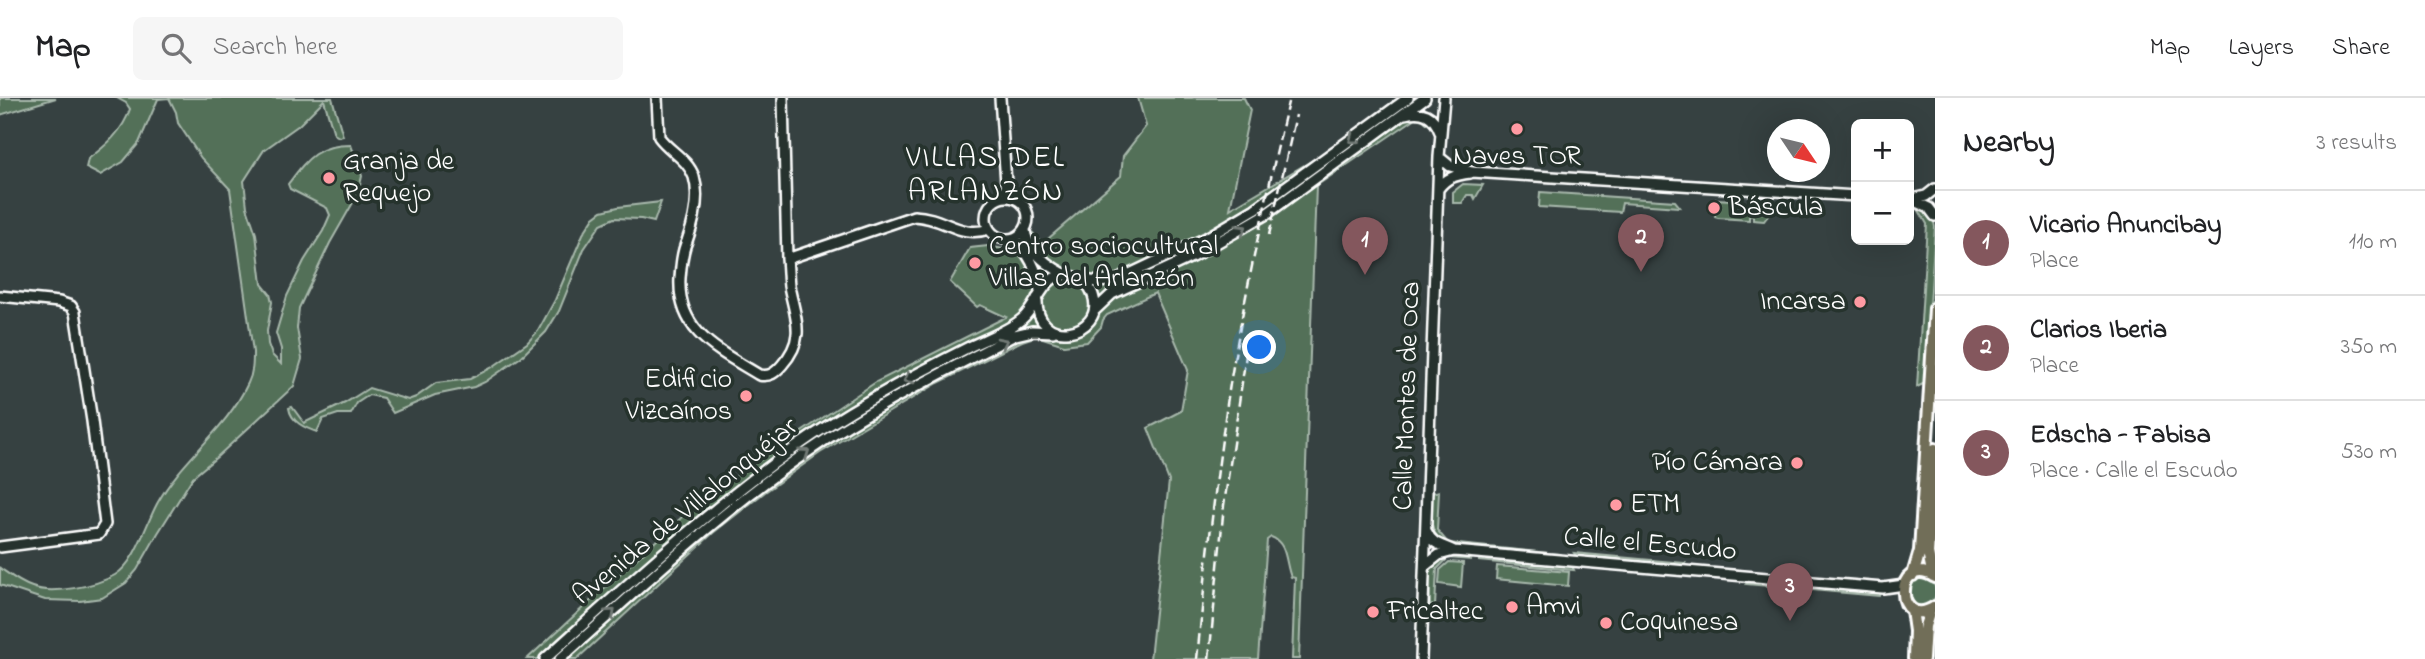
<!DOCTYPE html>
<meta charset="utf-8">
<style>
body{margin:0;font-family:"Indie Flower",sans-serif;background:#f6f6f6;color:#202124}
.controls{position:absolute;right:21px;top:21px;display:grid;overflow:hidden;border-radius:10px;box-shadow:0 7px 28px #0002}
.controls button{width:63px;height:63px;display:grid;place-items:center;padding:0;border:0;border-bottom:2px solid #e0e0e0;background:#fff;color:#202124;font:35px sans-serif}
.compass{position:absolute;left:1767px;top:21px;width:63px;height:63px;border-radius:50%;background:#fff;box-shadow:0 7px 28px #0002;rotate:125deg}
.you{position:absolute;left:1260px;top:250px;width:24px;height:24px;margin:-18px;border:5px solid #fff;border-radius:50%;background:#1a73e8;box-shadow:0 0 0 10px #1a73e833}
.badge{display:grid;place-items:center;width:46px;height:46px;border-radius:50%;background:#84575d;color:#fff;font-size:23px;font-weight:700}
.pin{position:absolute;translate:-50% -58px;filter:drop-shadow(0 2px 4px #0008)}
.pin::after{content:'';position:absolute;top:37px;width:24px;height:21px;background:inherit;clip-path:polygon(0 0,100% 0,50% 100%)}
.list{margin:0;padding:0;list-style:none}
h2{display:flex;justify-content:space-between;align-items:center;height:91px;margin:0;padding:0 28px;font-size:30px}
h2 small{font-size:23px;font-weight:400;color:#757577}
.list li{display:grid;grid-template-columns:46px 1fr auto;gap:21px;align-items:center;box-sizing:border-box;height:105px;padding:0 28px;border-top:2px solid #e0e0e0}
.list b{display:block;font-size:26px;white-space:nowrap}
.list p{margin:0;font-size:23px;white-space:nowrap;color:#757577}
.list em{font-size:23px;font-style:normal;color:#757577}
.icon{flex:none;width:38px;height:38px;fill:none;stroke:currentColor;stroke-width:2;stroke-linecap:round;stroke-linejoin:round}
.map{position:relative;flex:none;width:1935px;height:561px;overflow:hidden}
header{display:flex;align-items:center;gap:42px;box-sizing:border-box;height:98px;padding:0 35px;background:#fff;border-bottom:2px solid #e0e0e0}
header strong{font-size:33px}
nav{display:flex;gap:38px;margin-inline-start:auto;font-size:24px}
.search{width:490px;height:63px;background:#f6f6f6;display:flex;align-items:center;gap:18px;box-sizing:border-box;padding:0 24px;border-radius:10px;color:#757577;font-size:26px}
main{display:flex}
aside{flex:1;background:#fff}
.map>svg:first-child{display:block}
.green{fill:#527058;stroke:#a8b8ac;stroke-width:2}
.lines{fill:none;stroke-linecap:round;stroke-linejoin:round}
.minor-casing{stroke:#fff;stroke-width:14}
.major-casing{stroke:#fff;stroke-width:16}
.minor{stroke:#26332d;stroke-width:9}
.major{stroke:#716e59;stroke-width:10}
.rail{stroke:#fff;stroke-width:2.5;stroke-dasharray:10 5;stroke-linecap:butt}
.oneway{stroke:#727a76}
.poi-dot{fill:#ff9aa2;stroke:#26332d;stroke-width:2.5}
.labels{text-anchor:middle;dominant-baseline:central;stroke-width:7;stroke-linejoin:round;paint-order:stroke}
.poi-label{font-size:28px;fill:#fff;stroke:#26332d;text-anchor:start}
.street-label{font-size:28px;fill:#fff;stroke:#26332d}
.neighbourhood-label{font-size:30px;letter-spacing:2px;fill:#fff;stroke:#26332d}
</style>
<header>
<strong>Map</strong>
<div class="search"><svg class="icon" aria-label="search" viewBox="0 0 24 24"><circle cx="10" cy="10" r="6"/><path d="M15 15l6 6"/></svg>Search here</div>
<nav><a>Map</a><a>Layers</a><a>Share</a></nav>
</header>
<main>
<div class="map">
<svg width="1935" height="561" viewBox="0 0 1935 561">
<rect width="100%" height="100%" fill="#364141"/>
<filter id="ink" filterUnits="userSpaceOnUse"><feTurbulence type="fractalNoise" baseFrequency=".0143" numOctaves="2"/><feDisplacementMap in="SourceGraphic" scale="14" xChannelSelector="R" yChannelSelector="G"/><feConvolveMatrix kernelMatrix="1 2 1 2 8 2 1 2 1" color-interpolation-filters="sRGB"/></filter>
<g filter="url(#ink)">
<path class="green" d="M0,0H56L0,17Z
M117,0H332L343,38L339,39L334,36L324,2L299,27L264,52L244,83L247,109L256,136L262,186L270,196L272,204L267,233L268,246L272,257L281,266V251L276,235L287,198L304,163L323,133L330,117L327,110L290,91L288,86C307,61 316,47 351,47L362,78L358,96L330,145L299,210L297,230L302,261L294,288L218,358L193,379L158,435L137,472L126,485L102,500L80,503L45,502L0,487V470C10,477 20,485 32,489C52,497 96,488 115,477C136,465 146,425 158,404C182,361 227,331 248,285C253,275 253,265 253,254L230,91L201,60L178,25L176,14L169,0L158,1L139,45L123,64L100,77L86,70L88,61C106,48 123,33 130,11L126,5Z
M1138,0H1244L1250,12L1230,111L1318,59V73L1416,0H1418L1317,76L1316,86L1413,16L1431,22L1435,32L1423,22L1416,20L1316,88L1299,561H1292L1295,480L1291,479C1285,466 1288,445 1271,439L1267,442L1258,561H1150L1169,383L1148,330L1181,313L1188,272L1155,195L1107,217L1103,222L1101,229L1087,244L1064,247L1037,238L1022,243L938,285L820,355L765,394L713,435L577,561H527L682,419L727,384L876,284L1006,219L980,207L977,209L950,184L970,150L988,148L1009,152L1033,135L1042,146L1121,78L1123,58L1146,28Z
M1463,86L1483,87L1475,101L1473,97H1467L1462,105H1453V94Z
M1540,94L1675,103L1680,109L1622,105L1620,114L1539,109Z
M1716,101L1732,102L1737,113L1770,115L1764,123L1753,122V118H1749V122L1718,120L1715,119Z
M661,104L654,124L641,121L614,120L601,126L584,151L559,213L546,234L521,259L485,284L474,289L435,297L393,315L383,300L369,297L357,305L351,316H338L323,321L317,334C305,330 291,324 289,310L292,309L304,325L345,305L369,290L408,302L416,299L436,285L470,281L491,270L527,245L538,233L555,202L583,136L594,119L602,113L618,109Z
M1911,106C1924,108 1933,116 1935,129L1925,285L1917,289L1927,126L1918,111L1910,110Z
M1439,393L1437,432L1448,445L1559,456L1458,449C1426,441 1431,423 1432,395Z
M1574,455L1685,465L1682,468L1577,459Z
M1443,458L1472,459L1471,462L1448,460L1437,471L1435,508L1430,507L1429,476L1433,466Z
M1479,460L1572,468L1574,472L1479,463Z
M1449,464L1463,465L1461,489L1439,486L1440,472Z
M1497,468L1569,474L1568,488L1496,481Z
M1908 494a14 14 0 1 1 28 0a14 14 0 1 1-28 0Z
M1749,483L1879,495H1880L1879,498L1746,486Z"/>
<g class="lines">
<defs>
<path id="minor" d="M657,0L659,39C669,53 688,61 694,79C700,99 694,124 687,143C682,154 681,167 680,180C677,234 718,252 759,277C770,279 775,275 782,267C807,239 795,220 789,188C788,179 788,170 787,161L914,118C945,119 960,141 989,131
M783,0L787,161
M1000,0L1007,99
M1405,16C1423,12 1433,16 1440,34
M1439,59L1450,68L1472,74L1856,98
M1438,91C1447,79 1456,77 1470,75
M986 120a21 21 0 1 1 42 0a21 21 0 1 1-42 0Z
M1909,102L1926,98L1935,91
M1912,102L1929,110L1935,118
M1025,132C1027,153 1049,168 1066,177
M1011,141C1029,152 1038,174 1040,193
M1082,182L1099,184L1117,182L1206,140L1255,111L1408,0
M0,198L59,204L71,208L75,214L92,323L105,426L99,436L0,449
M1094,213L1112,196L1192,159L1265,117L1425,0
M1427,434C1432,447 1443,447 1454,453L1883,490L1904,487
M1425,468L1439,457L1454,453
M545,561C626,488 707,413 796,349C851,310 911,278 971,248C988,240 1008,233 1022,221C1040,206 1043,169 1075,179C1083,181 1090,188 1093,197C1107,238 1034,253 1037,200
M560,561C640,490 717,416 806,355C872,309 944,274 1015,237L1032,233L1053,234
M1421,561L1439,59L1444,0"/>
<path id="major" d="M1913,477L1920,453L1935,210
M1933,478L1928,455L1935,351
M1935,479C1893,454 1894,535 1935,509
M1912,512L1915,533L1914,561
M1923,561L1925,528L1930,513"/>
</defs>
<use href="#minor" class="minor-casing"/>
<use href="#major" class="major-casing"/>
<use href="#minor" class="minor"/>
<use href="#major" class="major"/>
<path class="rail" d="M1269,137L1296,17
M1197,561C1206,469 1216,378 1230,286C1246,190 1267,95 1289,0
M1209,561L1224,407L1246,257"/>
</g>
<defs><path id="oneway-chevron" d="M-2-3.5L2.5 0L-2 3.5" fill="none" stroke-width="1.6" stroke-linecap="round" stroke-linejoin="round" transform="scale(1.75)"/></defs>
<g class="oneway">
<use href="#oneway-chevron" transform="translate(1353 41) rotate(143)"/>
<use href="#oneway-chevron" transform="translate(1242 131) rotate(-31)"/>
<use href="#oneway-chevron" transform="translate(1003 244) rotate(-27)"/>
<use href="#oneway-chevron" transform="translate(908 281) rotate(152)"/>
<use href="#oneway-chevron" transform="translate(805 355) rotate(-35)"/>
<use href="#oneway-chevron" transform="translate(611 515) rotate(-42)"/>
</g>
</g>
<g class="poi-dot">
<circle cx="1517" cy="31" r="7"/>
<circle cx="329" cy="80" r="7"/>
<circle cx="1714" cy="110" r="7"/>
<circle cx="975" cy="165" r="7"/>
<circle cx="1860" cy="204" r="7"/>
<circle cx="746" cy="298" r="7"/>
<circle cx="1797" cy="365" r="7"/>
<circle cx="1616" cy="407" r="7"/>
<circle cx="1512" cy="509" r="7"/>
<circle cx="1373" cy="514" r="7"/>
<circle cx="1606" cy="525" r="7"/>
</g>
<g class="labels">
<g class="poi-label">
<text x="1517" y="59" text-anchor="middle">Naves TOR</text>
<text x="343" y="64">Granja de<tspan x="343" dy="32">Requejo</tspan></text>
<text x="1728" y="110">Báscula</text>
<text x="989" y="149">Centro sociocultural<tspan x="989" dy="32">Villas del Arlanzón</tspan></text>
<text x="1846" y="204" text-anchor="end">Incarsa</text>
<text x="732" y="282" text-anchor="end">Edificio<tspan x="732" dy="32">Vizcaínos</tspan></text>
<text x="1783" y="365" text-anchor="end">Pío Cámara</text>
<text x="1630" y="407">ETM</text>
<text x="1526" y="509">Amvi</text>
<text x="1387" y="514">Fricaltec</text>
<text x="1620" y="525">Coquinesa</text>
</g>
<g class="street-label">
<text transform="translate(1408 298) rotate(-88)">Calle Montes de Oca</text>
<text transform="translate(686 414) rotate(-39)">Avenida de Villalonquéjar</text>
<text transform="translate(1650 447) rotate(5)">Calle el Escudo</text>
</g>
<g class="neighbourhood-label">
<text x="986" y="61">VILLAS DEL<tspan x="986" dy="34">ARLANZÓN</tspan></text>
</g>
</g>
</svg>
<div class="controls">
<button>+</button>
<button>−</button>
</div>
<svg class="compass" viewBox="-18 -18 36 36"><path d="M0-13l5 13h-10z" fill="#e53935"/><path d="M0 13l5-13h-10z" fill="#757577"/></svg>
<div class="you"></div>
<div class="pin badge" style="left:1365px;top:177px">1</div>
<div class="pin badge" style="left:1641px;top:174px">2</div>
<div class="pin badge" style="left:1790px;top:523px">3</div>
</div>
<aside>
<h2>Nearby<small>3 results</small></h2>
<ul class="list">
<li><span class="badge">1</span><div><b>Vicario Anuncibay</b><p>Place</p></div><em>110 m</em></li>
<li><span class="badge">2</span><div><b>Clarios Iberia</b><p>Place</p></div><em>350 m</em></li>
<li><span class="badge">3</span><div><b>Edscha - Fabisa</b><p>Place · Calle el Escudo</p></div><em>530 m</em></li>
</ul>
</aside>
</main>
